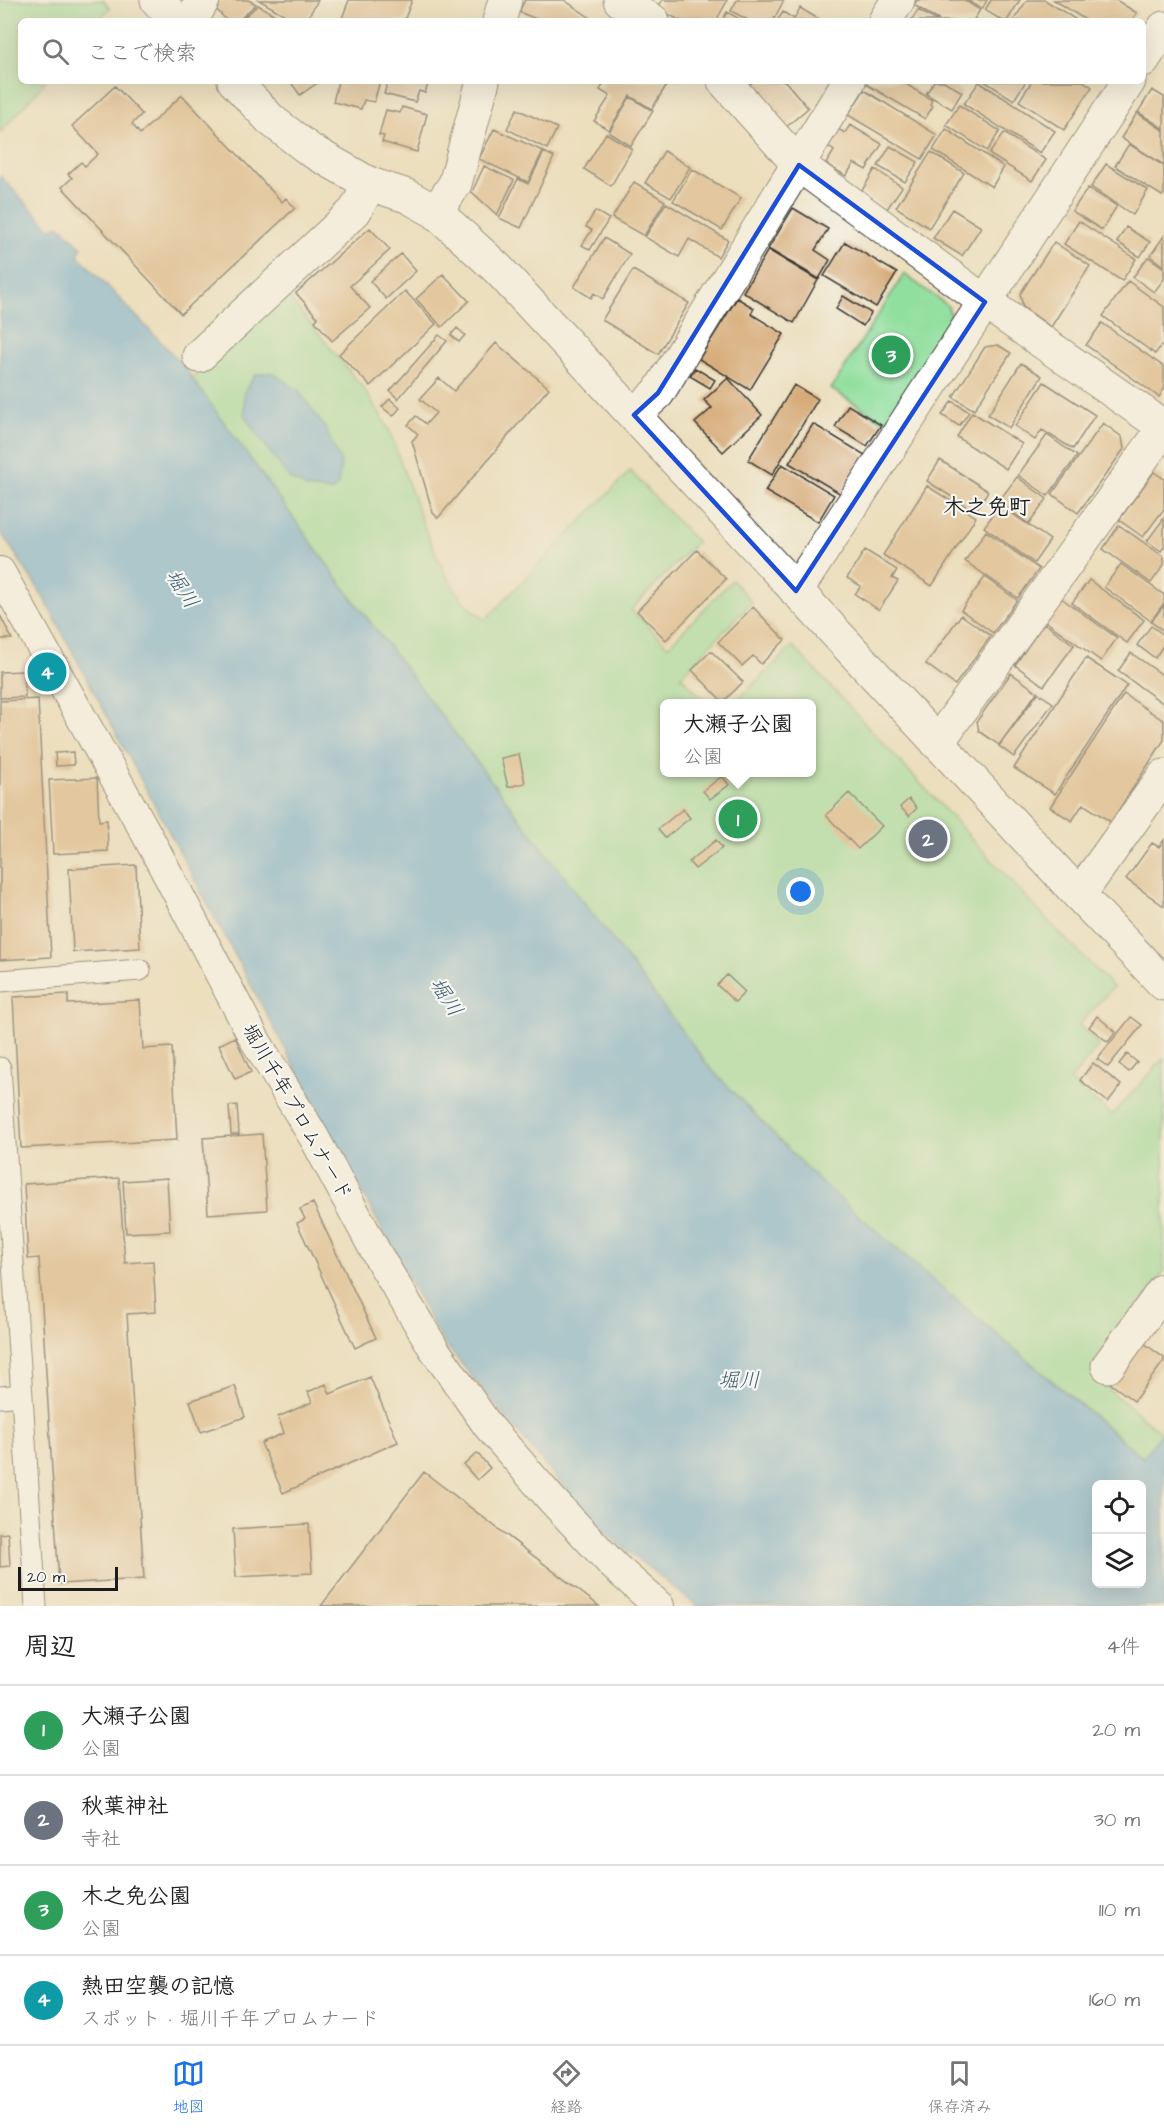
<!DOCTYPE html>
<html lang="ja">
<meta charset="utf-8">
<style>
body{margin:0;font-family:"Architects Daughter","Klee One",sans-serif;background:#f6f6f6;color:#222}
.controls{position:absolute;right:18px;bottom:18px;display:grid;overflow:hidden;border-radius:9px;box-shadow:0 6px 24px #0002}
.controls button{width:54px;height:54px;display:grid;place-items:center;padding:0;border:0;border-bottom:2px solid #e0e0e0;background:#fff;color:#222;font:30px sans-serif}
.scale{position:absolute;left:18px;bottom:15px;width:100px;box-sizing:border-box;padding-left:6px;border:3px solid #1c1c1c;border-top:0;font-size:16px;line-height:21px;white-space:nowrap;color:#1c1c1c;-webkit-text-stroke:4px #f6f6f2;paint-order:stroke}
.you{position:absolute;left:801px;top:892px;width:21px;height:21px;margin:-15px;border:4px solid #fff;border-radius:50%;background:#1a73e8;box-shadow:0 0 0 9px #1a73e833}
.badge{display:grid;place-items:center;width:39px;height:39px;border-radius:50%;background:#1a73e8;color:#fff;font-size:20px;font-weight:700}
.pin{position:absolute;translate:-50% -50%;border:3px solid #fff;box-shadow:0 2px 6px #0006}
.popup{position:absolute;left:660px;top:699px;width:156px;height:78px;box-sizing:border-box;display:grid;place-content:center;border-radius:9px;background:#fff;filter:drop-shadow(0 2px 4px #0005);font-size:20px;white-space:nowrap;color:#767676}
.popup b{font-size:22px;color:#222}
.popup::after{content:'';position:absolute;left:50%;top:100%;margin-left:-12px;border:12px solid transparent;border-top-color:#fff}
.list{margin:0;padding:0;list-style:none}
h2{display:flex;justify-content:space-between;align-items:center;height:78px;margin:0;padding:0 24px;font-size:26px}
h2 small{font-size:20px;font-weight:400;color:#767676}
.list li{display:grid;grid-template-columns:39px 1fr auto;gap:18px;align-items:center;box-sizing:border-box;height:90px;padding:0 24px;border-top:2px solid #e0e0e0}
.list b{display:block;font-size:22px;white-space:nowrap}
.list p{margin:0;font-size:20px;white-space:nowrap;color:#767676}
.list em{font-size:20px;font-style:normal;color:#767676}
.icon{flex:none;width:33px;height:33px;fill:none;stroke:currentColor;stroke-width:2;stroke-linecap:round;stroke-linejoin:round}
.map{position:relative;flex:none;width:1164px;height:1606px;overflow:hidden}
.search{position:absolute;background:#fff;box-shadow:0 6px 24px #0002;left:18px;right:18px;top:18px;height:66px;display:flex;align-items:center;gap:15px;box-sizing:border-box;padding:0 21px;border-radius:9px;color:#767676;font-size:22px}
.sheet{height:438px;background:#fff}
nav{display:flex;justify-content:space-around;align-items:center;box-sizing:border-box;height:84px;border-top:2px solid #e0e0e0;background:#fff;font-size:16px;color:#767676}
nav a{display:grid;justify-items:center;gap:3px}
nav .on{color:#1a73e8}
.map>svg:first-child{display:block}
.green{fill:#91df9e;stroke:#567e5d;stroke-width:1.5}
.water{fill:#63aad9;stroke:#40637a;stroke-width:1.5;fill-rule:evenodd}
.building{fill:#d7ab78}
.lines{fill:none;stroke-linecap:round;stroke-linejoin:round}
.service-casing{stroke:#3b3934;stroke-width:23}
.pedestrian-casing{stroke:#3b3934;stroke-width:32}
.minor-casing{stroke:#3b3934;stroke-width:35}
.tertiary-casing{stroke:#3b3934;stroke-width:35}
.service{stroke:#fff;stroke-width:21}
.pedestrian{stroke:#fff;stroke-width:30}
.minor{stroke:#fff;stroke-width:33}
.tertiary{stroke:#fff;stroke-width:33}
.marked{fill:none;stroke:#1d4ed8;stroke-width:4.5;stroke-linejoin:round}
.labels{text-anchor:middle;dominant-baseline:central;stroke-width:4.5;stroke-linejoin:round;paint-order:stroke}
.street-label{font-size:20px;fill:#1c1c1c;stroke:#f6f6f2}
.water-label{font-size:21px;font-style:italic;fill:#3c5c71;stroke:#f6f6f2}
.quarter-label{font-size:22px;font-weight:bold;fill:#1c1c1c;stroke:#f6f6f2}
</style>
<div class="map">
<svg width="1164" height="1606" viewBox="0 0 1164 1606">
<rect width="100%" height="100%" fill="#f6f6f2"/>
<filter id="ink" filterUnits="userSpaceOnUse"><feTurbulence type="fractalNoise" baseFrequency=".0167" numOctaves="2"/><feDisplacementMap in="SourceGraphic" scale="12" xChannelSelector="R" yChannelSelector="G"/><feConvolveMatrix kernelMatrix="1 2 1 2 8 2 1 2 1" color-interpolation-filters="sRGB"/></filter>
<filter id="wash" filterUnits="userSpaceOnUse"><feTurbulence type="fractalNoise" baseFrequency=".008" numOctaves="4" result="noise"/><feDisplacementMap in="SourceGraphic" scale="24" xChannelSelector="R" yChannelSelector="G"/><feGaussianBlur stdDeviation="1.35" result="paint"/><feColorMatrix in="noise" values="0 0 0 0 0 0 0 0 0 0 0 0 0 0 0 0 0 1.4 0 .05"/><feComposite in="paint" operator="in"/></filter>
<g filter="url(#wash)">
<rect width="100%" height="100%" fill="#ecdfbe"/>
<path class="green" d="M0,0H103L110,8L98,21H21V81H46L0,133Z
M904,274L948,306L951,321L886,423L831,389Z
M286,294L364,389L378,411L389,430L425,529L444,572L463,601L485,620L630,471L697,542L631,610L668,646L732,580L752,602L681,676L707,703L664,704V772H812V704L734,703L793,646L1049,922L1113,987L1079,1025L1099,1045L1070,1081L1112,1115L1164,1058V1272L1101,1357L1105,1386L1161,1433L1144,1458L929,1277L817,1179L710,1068L345,589L192,379Z"/>
<path class="water" d="M0,176L50,228L59,225L82,247L78,255L181,363L345,589L710,1068L817,1179L929,1277L1143,1458L1161,1433L1164,1435V1606H697L596,1526L440,1338L41,593L0,531ZM1096,1484H1142V1584H1096Z
M271,372L299,391L325,428L341,462L338,485L332,491L307,488L290,479L253,429L244,414V392L255,375Z"/>
<g id="blocks">
<path class="building" d="M216,0H248L256,4L238,21H227L217,10Z
M259,0H318L306,21H295Z
M349,0H412L404,21H341Z
M525,0H564L595,21H541L519,12Z
M662,0H725L727,1L716,21H681L658,9Z
M737,0H784L773,21H750L731,11Z
M917,0H964L980,10L973,21H940L914,5Z
M967,0H987L982,9Z
M991,0H1020L1007,21H1003L985,10Z
M1027,0H1045L1078,21H1013Z
M1054,0H1116L1137,13L1131,21H1087Z
M258,5L285,21H240Z
M800,8L822,21H777L783,12L794,19Z
M918,10L937,21H911Z
M727,12L743,21H722Z
M290,81H320L300,95Z
M338,81H380L374,102L364,100L361,109L333,102Z
M388,81H429L425,93L419,91L415,102L384,94Z
M605,81H669L652,109L630,96L609,130L594,121L610,96L600,90Z
M754,81H785L808,108L784,129L747,87Z
M868,81H901L932,100L930,104L933,106L925,119L866,84Z
M934,81H944L962,92L952,109L926,94Z
M984,81H1026L1014,100Z
M1032,81H1083L1092,87L1064,130L1019,101Z
M979,82L1055,131L1040,153L964,104Z
M115,86L142,114L132,124L140,134L182,95L282,202L286,198L295,208L181,314L62,187L72,178L68,174L81,162L85,166L98,154L72,126Z
M864,90L937,135L922,159L848,115Z
M1152,90L1164,97V129L1138,112Z
M630,97L653,111L631,146L609,132Z
M959,105L1000,131L987,151L946,125Z
M402,107L427,114L417,152L382,142L384,136L379,135L386,110L400,113Z
M517,109L557,128L547,149L507,129Z
M1137,113L1164,131V165L1121,138Z
M850,125L882,144L866,170L854,163L846,176L826,164L834,151L828,146L838,129L845,133Z
M494,129L543,151L528,182L479,159Z
M946,129L1004,167L992,187L933,150Z
M606,133L632,149L611,186L584,169Z
M1004,133L1046,160L1032,181L989,154Z
M1129,144L1164,166V194L1162,196L1115,166Z
M890,146L918,162L905,182L878,166Z
M664,151L690,167L671,198L645,183Z
M544,152L554,157L521,228L499,218L518,179L528,184Z
M931,152L964,173L929,228L896,207Z
M1106,164L1148,190L1133,215L1091,187Z
M484,166L514,180L497,215L472,192Z
M692,169L741,198L722,230L673,201Z
M875,169L902,187L887,209L861,192Z
M634,182L665,201L644,236L612,218Z
M1088,188L1117,206L1102,230L1072,211Z
M666,203L728,240L718,257L689,239L679,257L645,237Z
M793,208L828,229L815,250L830,260L819,279L768,249Z
M952,209L981,227L962,256L933,238Z
M595,211L609,219L590,250L582,245L592,230L586,227Z
M1079,221L1136,259L1122,281L1064,244Z
M1126,227L1150,242L1140,257L1117,242Z
M370,228L390,250L350,286L370,308L332,341L315,321L318,318L296,293Z
M1164,236V266L1150,256Z
M604,238L630,254L603,299L594,293L591,298L574,287Z
M845,242L897,273L876,307L824,276Z
M1054,242L1090,266L1051,327L1023,307L1020,294Z
M768,250L818,280L794,323L743,292Z
M401,254L416,271L386,299L370,281Z
M1148,257L1164,268V279L1154,292L1133,277Z
M633,270L689,303L658,354L602,320Z
M443,274L469,301L442,327L416,299Z
M1128,281L1164,307V342L1155,354L1103,316Z
M405,291L436,324L370,386L339,354Z
M843,296L871,313L863,326L836,309Z
M737,298L754,308L751,314L784,334L750,390L699,359Z
M1102,323L1164,367V389L1159,397L1086,345Z
M457,328L465,335L459,342L451,335Z
M439,335L447,341L398,399L390,391Z
M496,343L549,388L438,518L433,513L412,441L418,434L408,425L416,416L426,424L436,413L420,399L439,378L454,391Z
M998,345L1011,353L974,410L953,397L985,347Z
M1021,363L1042,376L1009,428L988,415Z
M695,368L715,380L710,388L690,376Z
M728,378L762,415L723,452L695,423L712,408L704,400Z
M1044,382L1095,415L1073,449L1042,430L1035,440L1015,426Z
M794,385L818,399L772,475L748,460Z
M390,399L400,408L393,416L382,407Z
M952,401L969,412L959,426L942,415Z
M848,405L881,425L867,446L835,427Z
M972,412L1022,444L1006,469L957,437Z
M1103,423L1122,437L1124,449L1078,513L1052,494Z
M813,424L865,455L841,494L789,463Z
M1047,435L1077,456L1048,496L1018,475Z
M940,460L988,491L975,512L927,481Z
M782,464L834,495L818,522L765,491Z
M1154,472L1164,479V509L1143,537L1119,520Z
M1017,477L1047,499L1029,524L998,502Z
M927,486L976,517L932,586L883,555Z
M1000,505L1050,540L1034,563L984,527Z
M1164,518V547L1161,551L1147,541Z
M1119,525L1164,557V565L1151,583L1103,549Z
M986,531L1039,569L1018,598L965,561Z
M697,550L726,579L666,640L637,611Z
M865,550L897,570L892,578L898,581L879,610L855,594L861,586L847,578Z
M1121,564L1164,595V603L1151,621L1104,587Z
M985,577L1017,600L993,633L961,610Z
M1089,580L1144,620L1127,643L1072,603Z
M1061,598L1117,638L1101,661L1045,621Z
M1164,605V631L1151,622Z
M753,607L785,640L761,664L753,656L742,666L718,642Z
M0,615L12,639H0Z
M961,615L991,636L955,685L926,664Z
M1044,623L1074,645L1044,686L1015,665Z
M1151,626L1164,635V644L1155,658L1137,645Z
M711,651L743,682L723,702L692,670Z
M1131,653L1164,676V704L1118,671Z
M1086,658L1127,685L1055,794L1014,768Z
M24,671L25,697L0,698V672Z
M1011,673L1037,692L999,745L979,731L977,721Z
M1038,693L1053,703L1014,757L999,746Z
M1124,694L1164,721V740L1111,822L1083,804L1072,821L1050,807Z
M38,699L51,957L0,960V701Z
M73,752L74,765L56,766L55,753Z
M519,754L525,783L508,787L501,758Z
M722,776L729,785L710,799L703,791Z
M97,778L99,821L107,820L108,851L53,854L49,780Z
M849,793L882,826L858,849L826,815Z
M909,799L917,808L909,816L900,807Z
M683,809L690,818L665,838L658,829Z
M748,813L754,821L735,836L729,828Z
M928,829L938,839L929,847L919,838Z
M716,840L722,848L695,869L689,862Z
M1164,840V906L1126,879L1152,843L1159,847Z
M136,865L140,948L73,952L69,869Z
M727,975L745,992L735,1002L717,985Z
M68,994V1004L140,1000L143,1049L172,1047L177,1140L21,1148L13,997Z
M1097,1016L1116,1032L1108,1042L1089,1027Z
M1131,1017L1142,1025L1108,1067L1097,1059Z
M235,1037L251,1072L235,1079L219,1045Z
M1127,1054L1137,1062L1129,1072L1119,1064Z
M1093,1063L1121,1085L1108,1102L1080,1080Z
M237,1105L239,1134H231L229,1106Z
M262,1134L267,1210L208,1214L203,1138Z
M119,1178L125,1263L153,1261L156,1312L127,1314L144,1579L59,1584L39,1258L28,1259L24,1184Z
M167,1178L170,1231L126,1233L123,1181Z
M313,1203L376,1338L355,1348L297,1223L305,1219L300,1209Z
M1141,1341L1164,1358V1361L1134,1401L1110,1383Z
M370,1377L398,1442L283,1493L261,1443L284,1433L278,1417L312,1402L308,1392L326,1384L330,1394Z
M235,1386L245,1417L201,1432L190,1401Z
M477,1453L490,1468L477,1480L464,1465Z
M424,1472L599,1606H321Z
M309,1524L312,1573L236,1577L233,1529Z
M8,1533L10,1566L0,1567V1534Z"/>
</g>
</g>
<g filter="url(#ink)">
<use href="#blocks" fill-opacity="0" stroke="#3b3934" stroke-width="1.5"/>
<g class="lines">
<defs>
<path id="service" d="M0,981L140,970
M0,1068L36,1606
M0,1397L22,1395"/>
<path id="pedestrian" d="M0,572L146,833L254,1038L315,1139L378,1256L434,1349L488,1426L552,1500L614,1566L659,1606"/>
<path id="minor" d="M620,0L653,21
M191,21L203,0
M499,21L505,0
M885,21L898,0
M1143,60L1164,28
M724,81L799,165L985,302L1164,427
M436,212L455,184L483,81
M199,356L355,211L370,184
M634,415L658,393L849,81
M796,591L1129,81
M937,743L1164,428
M1079,895L1164,776
M1108,1366L1164,1290"/>
<path id="tertiary" d="M157,0L177,21
M234,81L271,120L310,150L370,184L407,196L436,212L498,269L1079,895L1164,984"/>
</defs>
<use href="#service" class="service-casing"/>
<use href="#pedestrian" class="pedestrian-casing"/>
<use href="#minor" class="minor-casing"/>
<use href="#tertiary" class="tertiary-casing"/>
<use href="#service" class="service"/>
<use href="#pedestrian" class="pedestrian"/>
<use href="#minor" class="minor"/>
<use href="#tertiary" class="tertiary"/>
</g>
</g>
<path d="M0 0H1164V1606H0ZM799,165L985,302L796,591L634,415L658,393Z" fill="#ecdfbe" fill-opacity=".55" fill-rule="evenodd"/>
<path class="marked" d="M799,165L985,302L796,591L634,415L658,393Z"/>
<g class="labels">
<g class="street-label">
<text transform="translate(297 1112) rotate(60)">堀川千年プロムナード</text>
</g>
<g class="water-label">
<text transform="translate(182 589) rotate(57)">堀川</text>
<text transform="translate(446 997) rotate(57)">堀川</text>
<text x="739" y="1380">堀川</text>
</g>
<g class="quarter-label">
<text x="987" y="507">木之免町</text>
</g>
</g>
</svg>
<div class="controls">
<button><svg class="icon" aria-label="locate" viewBox="0 0 24 24"><circle cx="12" cy="12" r="6"/><path d="M12 2v4M12 18v4M2 12h4M18 12h4"/></svg></button>
<button><svg class="icon" aria-label="layers" viewBox="0 0 24 24"><path d="M12 4l9 5-9 5-9-5zM3 14l9 5 9-5"/></svg></button>
</div>
<div class="scale">20 m</div>
<div class="you"></div>
<div class="pin badge" style="left:738px;top:819px;background:#2e9e5b">1</div>
<div class="popup"><b>大瀬子公園</b>公園</div>
<div class="pin badge" style="left:928px;top:839px;background:#6b7280">2</div>
<div class="pin badge" style="left:891px;top:355px;background:#2e9e5b">3</div>
<div class="pin badge" style="left:47px;top:672px;background:#0f9aa8">4</div>
<div class="search"><svg class="icon" aria-label="search" viewBox="0 0 24 24"><circle cx="10" cy="10" r="6"/><path d="M15 15l6 6"/></svg>ここで検索</div>
</div>
<section class="sheet">
<h2>周辺<small>4件</small></h2>
<ul class="list">
<li><span class="badge" style="background:#2e9e5b">1</span><div><b>大瀬子公園</b><p>公園</p></div><em>20 m</em></li>
<li><span class="badge" style="background:#6b7280">2</span><div><b>秋葉神社</b><p>寺社</p></div><em>30 m</em></li>
<li><span class="badge" style="background:#2e9e5b">3</span><div><b>木之免公園</b><p>公園</p></div><em>110 m</em></li>
<li><span class="badge" style="background:#0f9aa8">4</span><div><b>熱田空襲の記憶</b><p>スポット · 堀川千年プロムナード</p></div><em>160 m</em></li>
</ul>
</section>
<nav>
<a class="on"><svg class="icon" aria-label="map" viewBox="0 0 24 24"><path d="M3 6l6-2 6 2 6-2v14l-6 2-6-2-6 2zM9 4v14M15 6v14"/></svg>地図</a>
<a><svg class="icon" aria-label="directions" viewBox="0 0 24 24"><path d="M12 3l9 9-9 9-9-9zM9 14v-3h6M13 9l2 2-2 2"/></svg>経路</a>
<a><svg class="icon" aria-label="saved" viewBox="0 0 24 24"><path d="M7 4h10v16l-5-4-5 4z"/></svg>保存済み</a>
</nav>
